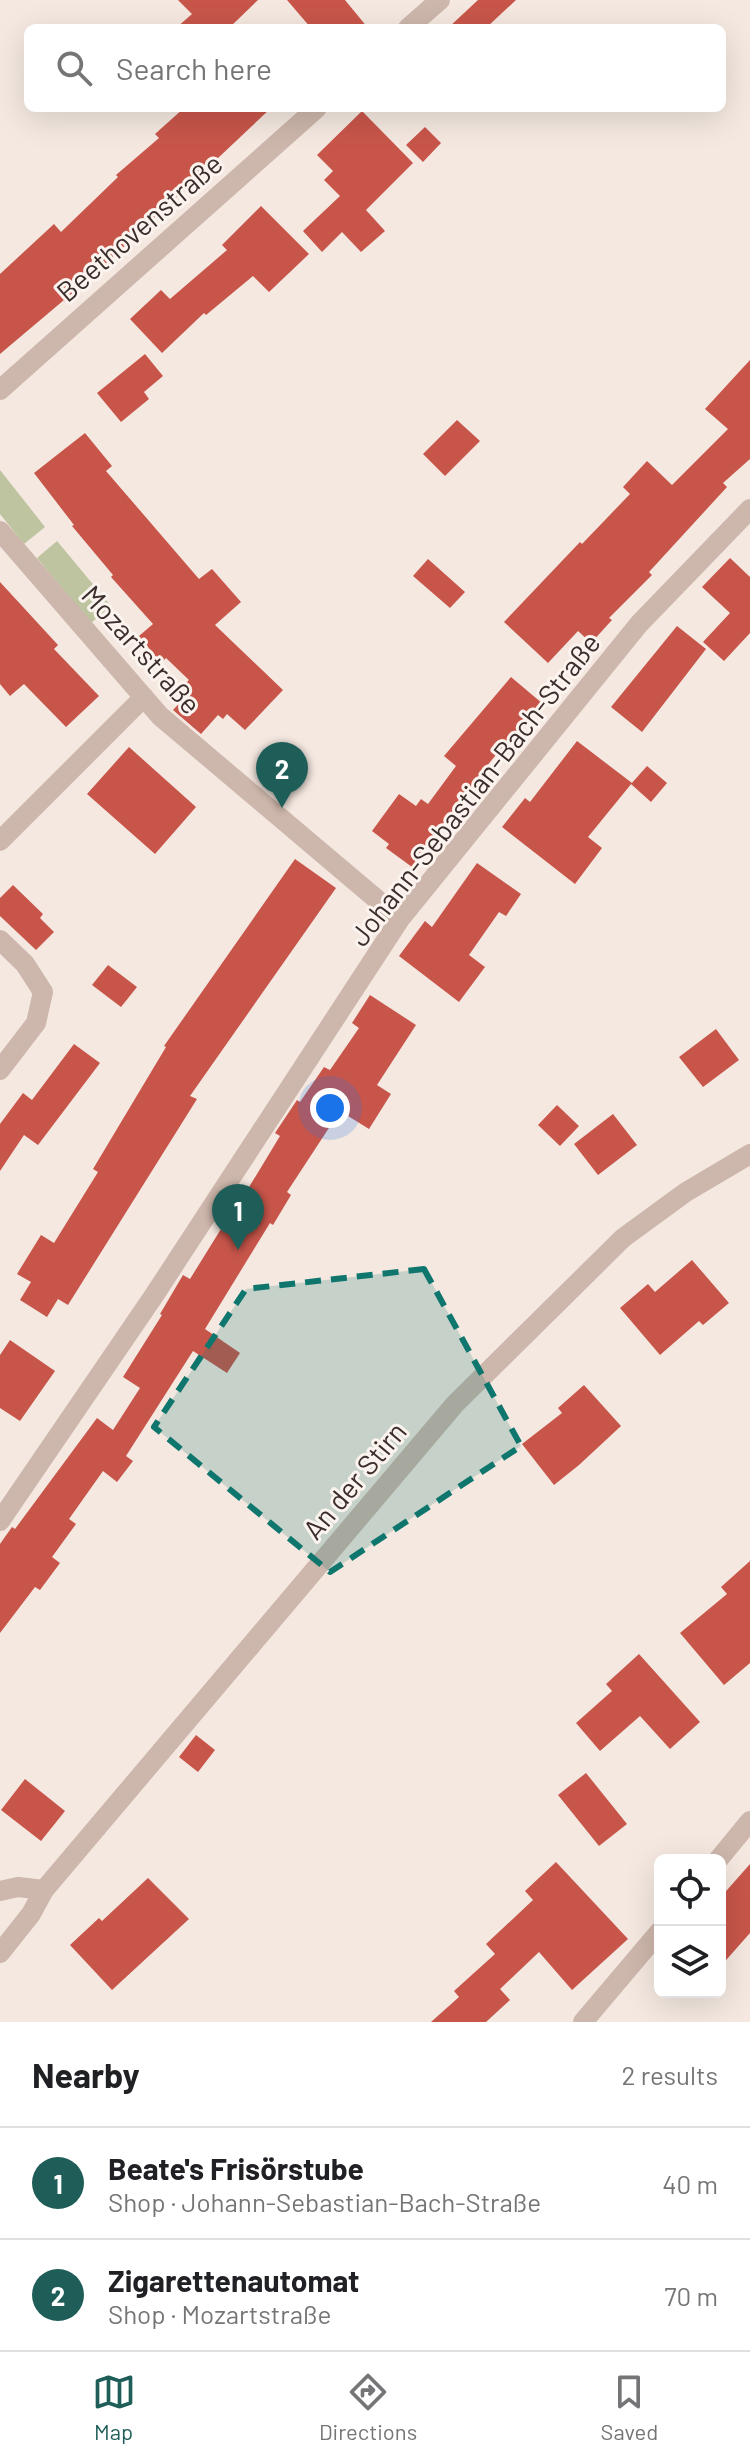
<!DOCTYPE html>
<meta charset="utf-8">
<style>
body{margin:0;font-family:Barlow,sans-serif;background:#f6f6f6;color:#202124}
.controls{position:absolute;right:24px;bottom:24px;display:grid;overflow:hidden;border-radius:12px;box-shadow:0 8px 32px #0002}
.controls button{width:72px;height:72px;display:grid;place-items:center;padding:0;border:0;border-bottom:2px solid #e0e0e0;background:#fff;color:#202124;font:40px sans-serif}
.you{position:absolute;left:330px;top:1108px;width:28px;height:28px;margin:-20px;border:6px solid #fff;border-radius:50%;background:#1a73e8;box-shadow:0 0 0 12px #1a73e833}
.badge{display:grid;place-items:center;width:52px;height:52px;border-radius:50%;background:#1f5e58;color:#fff;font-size:26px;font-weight:700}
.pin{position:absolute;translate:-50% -66px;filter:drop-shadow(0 2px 4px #0008)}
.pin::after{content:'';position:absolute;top:42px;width:28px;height:24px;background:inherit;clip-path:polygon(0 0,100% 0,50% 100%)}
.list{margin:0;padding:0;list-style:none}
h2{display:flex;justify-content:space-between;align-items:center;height:104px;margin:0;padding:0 32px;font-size:34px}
h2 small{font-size:26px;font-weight:400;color:#757577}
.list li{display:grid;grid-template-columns:52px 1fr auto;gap:24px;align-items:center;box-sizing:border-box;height:112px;padding:0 32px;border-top:2px solid #e0e0e0}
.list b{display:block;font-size:30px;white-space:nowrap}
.list p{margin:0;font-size:26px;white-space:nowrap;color:#757577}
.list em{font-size:26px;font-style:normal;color:#757577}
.icon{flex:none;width:44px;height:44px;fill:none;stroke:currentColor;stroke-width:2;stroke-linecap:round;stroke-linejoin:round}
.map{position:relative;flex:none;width:750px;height:2022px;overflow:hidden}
.search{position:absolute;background:#fff;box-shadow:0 8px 32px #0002;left:24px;right:24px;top:24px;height:88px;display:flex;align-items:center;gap:20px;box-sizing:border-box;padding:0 28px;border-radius:12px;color:#757577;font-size:30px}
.sheet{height:328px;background:#fff}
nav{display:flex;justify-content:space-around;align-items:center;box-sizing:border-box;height:112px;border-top:2px solid #e0e0e0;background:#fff;font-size:22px;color:#757577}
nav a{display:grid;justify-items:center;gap:4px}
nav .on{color:#1f5e58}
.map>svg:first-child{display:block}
.green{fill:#bdc49f}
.building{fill:#c8554a}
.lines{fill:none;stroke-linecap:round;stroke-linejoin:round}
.minor{stroke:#cdb6ab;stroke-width:20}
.marked{fill:#0f766e;fill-opacity:0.2;stroke:#0f766e;stroke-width:6;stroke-dasharray:16 10;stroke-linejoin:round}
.labels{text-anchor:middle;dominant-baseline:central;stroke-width:6;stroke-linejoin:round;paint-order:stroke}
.street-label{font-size:28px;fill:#3b2d2b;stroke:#fbf3ed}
</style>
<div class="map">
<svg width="750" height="2022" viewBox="0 0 750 2022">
<rect width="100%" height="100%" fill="#f4e8e0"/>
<path class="green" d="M0,470L45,527L24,544L0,514Z
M57,541L111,606L91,623L37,558Z"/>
<path class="building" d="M178,0H258L229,28H176L192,14Z
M287,0H345L368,28H311Z
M478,0H516L486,28H448Z
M184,108H271L65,302L64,300L0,354V274L54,224L61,232L118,177L116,175L159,138L155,134Z
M362,111L413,163L366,210L385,231L361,252L342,232L322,252L303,231L340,196L324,180L333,171L317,155Z
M425,127L441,143L423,162L406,145Z
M261,206L309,254L269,292L253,276L206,315L204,313L162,353L130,319L161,290L170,299L227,250L222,245Z
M145,354L163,376L144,392L149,399L121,422L97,393Z
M750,360V459L723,483L727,487L649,572L652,575L609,618L612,620L591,643L578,631L548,663L504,622L580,542L582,544L630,494L623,487L647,461L672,485L728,429L705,409Z
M457,420L480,441L445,476L423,454Z
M85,433L112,466L106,471L199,579L212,569L241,602L215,625L283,690L245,730L227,714L223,719L218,715L201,734L173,710L188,694L182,687L189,680L166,658L161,663L139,636L153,624L111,577L113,575L72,526L74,525L34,473Z
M730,558L750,577V633L724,661L703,642L730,613L702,587Z
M428,559L465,592L450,608L413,576Z
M0,582L58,645L54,649L99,696L66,727L24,684L10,696L0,684Z
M677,626L706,649L642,732L611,707Z
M511,677L543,704L515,736L513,734L477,778L412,867L386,848L389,844L372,831L399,794L416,806L421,799L428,804L456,766L444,756Z
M577,741L632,783L588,837L602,848L575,884L502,827L525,798L530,802Z
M129,747L196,807L155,854L87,794Z
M647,766L667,783L651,802L631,784Z
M295,859L336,888L190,1096L197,1099L68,1305L58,1299L47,1317L20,1300L31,1282L17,1274L41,1235L54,1243L98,1172L93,1169L166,1047L164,1046Z
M477,863L521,894L506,916L499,912L469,955L485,967L459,1002L399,956L425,921L432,927Z
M13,885L43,914L40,918L54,932L36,950L0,916V898Z
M108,965L137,987L121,1007L92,985Z
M370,995L416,1025L377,1085L391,1094L369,1129L340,1111L287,1192L291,1195L273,1225L270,1223L205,1329L240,1353L227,1373L193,1351L126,1456L133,1461L117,1482L103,1471L69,1519L76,1524L52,1557L60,1563L40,1590L35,1587L0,1633V1544L12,1527L15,1529L97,1418L113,1430L140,1388L123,1377L162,1315L160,1314L183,1275L190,1279L221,1229L223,1230L280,1136L275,1133L297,1100L300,1102L324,1067L330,1070L359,1028L352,1023Z
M716,1029L739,1060L703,1087L679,1057Z
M74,1044L100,1063L38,1145L24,1135L0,1171V1124L23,1093L32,1100Z
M557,1105L579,1126L560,1146L538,1125Z
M613,1114L637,1145L598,1175L574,1144Z
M692,1260L729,1303L703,1325L699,1321L660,1355L620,1308L648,1284L655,1292Z
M10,1340L55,1371L20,1421L0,1408V1355Z
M584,1385L621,1426L579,1465L554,1485L522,1444L562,1413L558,1408Z
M750,1561V1663L724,1685L680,1633L727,1594L721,1587Z
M639,1654L700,1722L670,1749L640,1716L600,1751L576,1723L612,1691L606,1684Z
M196,1735L215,1750L198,1772L179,1757Z
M586,1773L627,1824L599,1846L558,1795Z
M25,1779L65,1811L41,1841L1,1810Z
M556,1862L628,1939L572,1990L539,1952L500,1989L510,2000L486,2022H431L459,1997L454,1991L495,1954L486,1944L533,1900L525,1891Z
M750,1864V1933L720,1967V1898Z
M148,1878L189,1919L112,1990L70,1945L99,1918L102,1921Z"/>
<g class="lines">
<path class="minor" d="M408,28L440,0
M0,390L317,108
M0,531L160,716L400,919
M0,841L144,697
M0,940L25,964L43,992L36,1023L0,1070
M0,1521L153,1297L400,919L639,624L750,509
M718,1860L750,1821
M0,1891L18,1887L44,1890
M0,1953L31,1914L44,1890L455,1404L623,1238L686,1192L750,1154
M583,2022L660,1931"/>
</g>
<path class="marked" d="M424,1269L521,1446L330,1572L154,1427L246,1289Z"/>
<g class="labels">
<g class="street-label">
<text transform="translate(139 227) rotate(-41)">Beethovenstraße</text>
<text transform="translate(142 649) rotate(48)">Mozartstraße</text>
<text transform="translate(474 789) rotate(-52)">Johann-Sebastian-Bach-Straße</text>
<text transform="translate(354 1480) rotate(-50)">An der Stirn</text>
</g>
</g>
</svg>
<div class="controls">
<button><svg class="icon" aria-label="locate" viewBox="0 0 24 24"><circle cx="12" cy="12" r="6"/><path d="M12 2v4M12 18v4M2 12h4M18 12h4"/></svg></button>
<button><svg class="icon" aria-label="layers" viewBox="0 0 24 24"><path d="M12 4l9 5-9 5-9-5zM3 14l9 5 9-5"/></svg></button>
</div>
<div class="you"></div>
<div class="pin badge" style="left:238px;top:1250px">1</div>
<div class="pin badge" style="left:282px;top:808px">2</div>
<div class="search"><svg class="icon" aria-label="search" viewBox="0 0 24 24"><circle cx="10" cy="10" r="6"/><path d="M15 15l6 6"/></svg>Search here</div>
</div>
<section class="sheet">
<h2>Nearby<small>2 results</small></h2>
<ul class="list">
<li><span class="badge">1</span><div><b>Beate's Frisörstube</b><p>Shop · Johann-Sebastian-Bach-Straße</p></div><em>40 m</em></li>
<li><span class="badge">2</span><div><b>Zigarettenautomat</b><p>Shop · Mozartstraße</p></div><em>70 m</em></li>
</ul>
</section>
<nav>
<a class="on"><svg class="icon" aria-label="map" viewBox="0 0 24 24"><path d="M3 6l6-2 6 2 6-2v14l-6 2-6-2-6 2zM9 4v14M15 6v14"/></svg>Map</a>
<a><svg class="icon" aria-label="directions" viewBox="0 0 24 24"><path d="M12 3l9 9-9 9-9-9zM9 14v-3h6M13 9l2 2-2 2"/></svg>Directions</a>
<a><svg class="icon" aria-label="saved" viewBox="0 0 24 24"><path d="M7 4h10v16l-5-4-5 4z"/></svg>Saved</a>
</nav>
